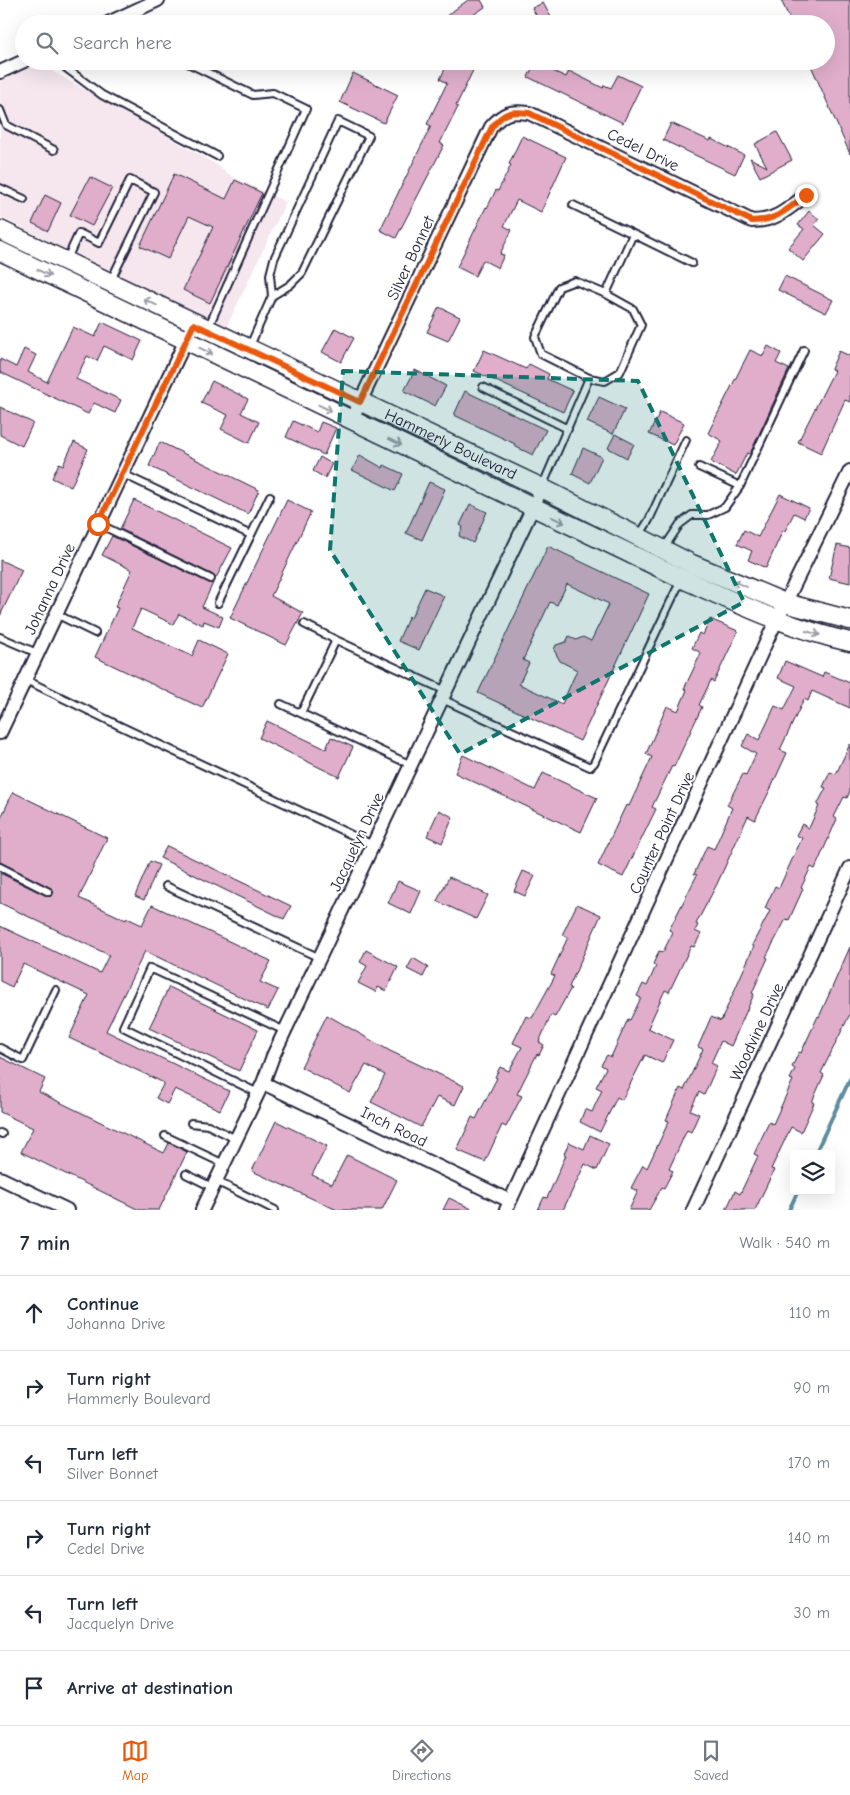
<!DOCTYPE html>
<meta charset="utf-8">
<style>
body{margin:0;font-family:"Comic Neue",sans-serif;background:#f6f6f7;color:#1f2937}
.controls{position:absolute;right:15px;bottom:15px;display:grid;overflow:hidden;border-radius:5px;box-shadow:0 5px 20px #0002}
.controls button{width:45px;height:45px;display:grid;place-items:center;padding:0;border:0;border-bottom:1px solid #e0e1e3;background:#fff;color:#1f2937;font:25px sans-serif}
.stop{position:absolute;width:15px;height:15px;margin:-11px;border:4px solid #ea580c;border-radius:50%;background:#fff}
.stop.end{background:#ea580c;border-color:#fff;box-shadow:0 1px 5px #0008}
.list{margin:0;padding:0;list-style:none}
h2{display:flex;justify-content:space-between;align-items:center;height:65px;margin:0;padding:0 20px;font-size:21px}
h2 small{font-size:16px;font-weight:400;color:#747a83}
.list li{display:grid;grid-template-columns:32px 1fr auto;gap:15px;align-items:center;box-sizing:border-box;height:75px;padding:0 20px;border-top:1px solid #e0e1e3}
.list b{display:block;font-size:19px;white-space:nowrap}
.list p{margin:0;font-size:16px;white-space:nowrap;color:#747a83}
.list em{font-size:16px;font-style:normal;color:#747a83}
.icon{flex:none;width:28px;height:28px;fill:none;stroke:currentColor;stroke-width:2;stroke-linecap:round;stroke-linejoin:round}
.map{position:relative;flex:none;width:850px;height:1210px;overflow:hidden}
.search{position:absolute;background:#fff;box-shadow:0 5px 20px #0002;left:15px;right:15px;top:15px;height:55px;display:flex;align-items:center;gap:12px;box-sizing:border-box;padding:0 18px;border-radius:28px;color:#747a83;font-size:19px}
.sheet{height:515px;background:#fff}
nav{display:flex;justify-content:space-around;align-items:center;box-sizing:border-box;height:70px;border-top:1px solid #e0e1e3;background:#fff;font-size:14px;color:#747a83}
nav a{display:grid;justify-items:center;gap:2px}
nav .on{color:#ea580c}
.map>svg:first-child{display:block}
.built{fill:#f6e7ef}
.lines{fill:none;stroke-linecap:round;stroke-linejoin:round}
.stream{stroke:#5c8c9e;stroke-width:4}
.building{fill:#e0aecb;stroke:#22223b;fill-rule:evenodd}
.service-casing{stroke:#22223b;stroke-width:10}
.minor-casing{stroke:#22223b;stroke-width:16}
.secondary-casing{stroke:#22223b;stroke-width:21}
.service{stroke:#fff;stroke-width:6}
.minor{stroke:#fff;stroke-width:12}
.secondary{stroke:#fff;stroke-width:18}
.oneway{stroke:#9c9ca7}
.route{stroke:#ea580c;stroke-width:6}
.marked{fill:#0f766e;fill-opacity:0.2;stroke:#0f766e;stroke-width:4;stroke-dasharray:10 6;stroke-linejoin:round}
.labels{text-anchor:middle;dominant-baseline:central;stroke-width:4;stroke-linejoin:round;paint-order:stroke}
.street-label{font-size:16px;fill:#22223b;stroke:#fff}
</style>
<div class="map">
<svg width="850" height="1210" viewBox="0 0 850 1210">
<rect width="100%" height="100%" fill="#fff"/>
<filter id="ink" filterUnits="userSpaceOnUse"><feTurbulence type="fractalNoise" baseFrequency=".02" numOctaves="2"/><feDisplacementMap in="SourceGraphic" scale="10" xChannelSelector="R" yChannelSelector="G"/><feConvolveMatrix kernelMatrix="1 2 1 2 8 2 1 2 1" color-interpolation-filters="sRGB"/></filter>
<g filter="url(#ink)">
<path class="built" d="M38,63L214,163L233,177L286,202L226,328L0,217V81Z"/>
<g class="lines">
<path class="stream" d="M815,1154L850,1079
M789,1210L798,1191"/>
</g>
<path class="building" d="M468,0H481L485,7L470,17L475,24H451L445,17Z
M781,0H850V154L809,61H826V24H792Z
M543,3L555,24H541L532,8Z
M449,61H466L475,66L456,106L458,107L440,143L444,145L396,238L380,230L431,126L427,124L447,83L440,79Z
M535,63L566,77L569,71L603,88L604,85L611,88L618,75L641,86L623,123L528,77Z
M353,73L398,95L384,123L340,102Z
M671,123L710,141L711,139L744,155L735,174L663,140Z
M777,132L792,160L760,177L750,158L767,167L755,144Z
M522,136L566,157L541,212L517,200L504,226L512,230L500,254L504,255L498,268L483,260L475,276L457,267L486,207L487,208L496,190L498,191L511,165L509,164Z
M174,174L226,199L235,180L262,193L210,303L183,290L213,227L189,216L168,259L140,246Z
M90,177L112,188L92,226L70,215Z
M45,195L61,203L48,231L32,223Z
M809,211L819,219L814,225L825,234L803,261L788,248L804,229L798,225Z
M785,276L833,300L826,313L778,290Z
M439,307L460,317L448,341L427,332Z
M102,322L142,341L133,360L104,346L97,361L87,356L76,379L121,400L115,413L94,403L88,414L0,372V359L16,367L24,349L36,355L28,372L47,382L73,327L95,337Z
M335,328L354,338L341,362L322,352Z
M768,346L781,353L776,363L789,369L750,454L747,453L736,475L711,462L722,441L708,433L750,350L763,356Z
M484,350L526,369L529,364L549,374L547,379L573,391L563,412L474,371Z
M839,351L850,356V402L845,400L821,453L798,442L834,371L831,369Z
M415,370L446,386L435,406L404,391Z
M212,381L248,399L241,413L259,422L249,443L221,429L228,415L201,403Z
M465,391L546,430L533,455L514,446L515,444L454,415Z
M599,397L625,409L613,434L587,422Z
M0,407L33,423L22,446L0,435Z
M660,412L684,423L673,445L649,434Z
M293,421L317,432L321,422L336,428L324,455L286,437Z
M615,434L634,444L627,458L608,448Z
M74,442L88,449L71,487L52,478L59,463L63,465Z
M160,442L259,490L248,514L149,466Z
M583,448L602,457L590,483L572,474Z
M360,455L383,468L384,465L403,474L395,491L352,470Z
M320,457L332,464L325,478L313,471Z
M429,482L445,489L422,540L406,533Z
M780,494L809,508L804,518L794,513L785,531L783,530L766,568L748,560L752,551L737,544L744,530L758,537Z
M134,500L232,548L216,578L213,575L120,529Z
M287,500L311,512L271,596L303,613L286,645L230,618Z
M470,504L487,512L473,543L459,536L463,527L460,525Z
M112,536L209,583H213L202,607L223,617L219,627L204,621L203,625L179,614L173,624L141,609L132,628L192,656L199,640L228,654L202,708L95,657L118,608L115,607L132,570L102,555Z
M837,545L850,548V583L829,578Z
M548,546L649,594L580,741L478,693ZM567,584L609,604L591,641L583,637L576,640L569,636L566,642L556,645L554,650L560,661L577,670L562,704L519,684L529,663L523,660L550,602L557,605Z
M0,560L22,570L0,616Z
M425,588L444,596L419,650L398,641L409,616L411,618Z
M710,619L738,631L714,682L711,680L699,705L702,707L674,767L672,766L652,807L656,809L623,877L598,865L626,805L629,806L652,757L646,754L667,706L678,711L687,690L684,689L701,653L692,648L699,633L703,635Z
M785,661L822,677L824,672L850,683V708L812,691L808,701L804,699L780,750L787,753L771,788L755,820L748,816L717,884L696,924L698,925L695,931L701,934L694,947L691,946L669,992L665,990L648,1028L673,1040L662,1063L645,1055L622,1100L617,1097L600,1132L580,1122L585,1109L592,1112L602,1090L596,1087L606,1068L601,1065L607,1055L611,1057L628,1019L630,1020L641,998L637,996L643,984L647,986L656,966L653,964L659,951L663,952L673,932L669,930L697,875L694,874L707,846L714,849L732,808L727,805L743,774L746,775L756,754L742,746L748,734L759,740L775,706L784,710L796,686L778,678Z
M267,721L326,749L331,737L353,747L339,777L259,738Z
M850,744V791L847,798L844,797L834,817L837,819L815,869L811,867L801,888L803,889L789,920L786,919L766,957L768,958L752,993L754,994L731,1046L721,1041L711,1063L717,1066L704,1095L699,1092L690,1110L699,1114L691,1132L687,1130L669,1169L673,1171L664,1188L662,1187L649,1210H629L638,1191L631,1188L643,1165L647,1168L669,1121L666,1120L680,1088L684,1090L703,1049L698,1047L711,1017L721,1021L754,946L752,945L770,911L765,908L775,886L779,888L802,838L796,835L802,824L809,828L819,806L817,805L826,788L823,787L830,772L836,774Z
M463,755L535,790L543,773L597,798L581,832L455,773Z
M13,792L107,838L79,898L126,920L127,918L142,925L152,905L271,961L260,982L278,990L268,1010L145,951L106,1031L229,1091L220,1110L175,1089L167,1104L156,1098L164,1083L69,1038L89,995L23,964L12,987L0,981V926L100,973L109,955L0,903V873L47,896H51L54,892L51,888L0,862V820Z
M439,810L453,817L442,843L427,836Z
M167,846L291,906L284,919L160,858Z
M150,861L159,865L144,900L135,896Z
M523,871L535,876L525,896L514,891Z
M449,877L488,895L476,919L437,901Z
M398,881L421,891L411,914L388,903Z
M577,904L601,915L569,987L571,988L555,1017L551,1015L539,1042L544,1045L539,1055L537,1054L517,1094L522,1096L506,1127L502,1125L485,1162L457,1150L472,1117L476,1119L497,1078L495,1077L500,1067L509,1071L522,1047L513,1043L526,1016L532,1018L555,976L551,974L568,937L562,935Z
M850,947V1014L821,1073L824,1075L812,1102L814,1103L801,1132L791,1127L771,1169L774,1170L755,1210H726L735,1191L740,1194L758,1156L754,1154L769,1122L773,1124L793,1080L790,1079L795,1069L792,1067L799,1052L801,1053L818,1016L819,1017Z
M366,950L398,967L386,991L378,987L376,992L358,983L367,966L360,962Z
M413,958L428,967L423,977L407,969Z
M169,987L258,1030L239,1071L149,1028Z
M327,1015L390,1051L464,1086L455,1105L437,1097L421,1127L371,1102L385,1075L366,1065L350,1093L301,1067Z
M0,1057L45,1079L39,1092L164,1153L169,1143L187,1152L159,1210H139L21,1152L33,1128L0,1112Z
M276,1121L327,1146L312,1175L332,1184L347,1155L397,1180L382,1210H337L252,1171Z
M590,1135L609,1144L597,1170L585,1164L563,1210H538L544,1197L547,1198L566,1155L564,1154L569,1142L584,1149Z
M449,1198L474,1210H443Z"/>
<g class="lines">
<defs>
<path id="service" d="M124,16L130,24
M61,61L66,68L102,95L217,156
M184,61L253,95L273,93L306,109L208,328
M0,110L6,125L54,150
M0,188L24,199
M573,205L633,234
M66,261L79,233L99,243L130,180L154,192L110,282
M606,294L633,234L692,263
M249,348L272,296L290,285L302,273L369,136L338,121L274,259L270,275L272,296
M483,387L568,429
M699,467L740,486
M123,474L251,535
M542,487L589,378L605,381L620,372L641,325L633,309L606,294L575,281L559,287L535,337L541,354L589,378
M99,524L211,579
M639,536L649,520L686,440
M664,548L680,524L692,515H708L725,507L740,486L804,350
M218,603L270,496
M56,614L95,633
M304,624L336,640
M0,637L37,653
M26,680L120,726L373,845
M442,699L590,767L594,763L681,580
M281,704L411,765
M301,713L336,640L446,691
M0,867L49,892
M166,886L320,958
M0,1048L23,1060L56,990
M258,1093L123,1027L150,968L285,1031
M191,1123L208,1125L236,1139
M0,1133L2,1134
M165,1136L224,1164
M186,1174L212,1187
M216,1181L275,1210"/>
<path id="minor" d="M106,24L158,0
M0,72L24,61
M351,421L491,127C504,112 510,111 529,113L752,221C776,221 788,209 806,195
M0,733L194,323
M263,1083L510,1201
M0,1178L67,1210
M202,1210L263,1083L273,1056L542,488
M506,1210L769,636L850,471
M693,1210L850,868"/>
<g id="secondary">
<path id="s1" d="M0,230L542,488L692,564L785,603L850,620"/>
<path d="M0,251L685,580C739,604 792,629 850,642"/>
</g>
</defs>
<use href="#service" class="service-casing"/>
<use href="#minor" class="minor-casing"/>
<use href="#secondary" class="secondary-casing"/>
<use href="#service" class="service"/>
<use href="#minor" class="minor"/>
<use href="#secondary" class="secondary"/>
</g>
<defs><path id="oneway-shaft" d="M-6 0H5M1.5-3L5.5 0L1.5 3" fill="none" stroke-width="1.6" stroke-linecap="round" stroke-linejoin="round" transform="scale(1.25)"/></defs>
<g class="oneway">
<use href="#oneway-shaft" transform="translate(44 273) rotate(26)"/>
<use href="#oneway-shaft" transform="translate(150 302) rotate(-154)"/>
<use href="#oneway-shaft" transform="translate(206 351) rotate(26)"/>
<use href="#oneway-shaft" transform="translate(325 408) rotate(26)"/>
<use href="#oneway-shaft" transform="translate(395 442) rotate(26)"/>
<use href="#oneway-shaft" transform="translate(558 520) rotate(26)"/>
<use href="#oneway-shaft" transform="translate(740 584) rotate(-157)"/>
<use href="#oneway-shaft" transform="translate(813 633) rotate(15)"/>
</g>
</g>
<g class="lines" filter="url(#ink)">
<path class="route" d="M98,524L194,324L360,402L492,127C504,112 510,111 529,113L752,221C776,221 788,209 806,195"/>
</g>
<path class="marked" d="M343,371L638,381L744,602L460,754L330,550Z"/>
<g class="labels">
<g class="street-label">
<text transform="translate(643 150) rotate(26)">Cedel Drive</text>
<text transform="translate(411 258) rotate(-65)">Silver Bonnet</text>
<text stroke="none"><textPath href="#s1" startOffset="499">Hammerly Boulevard</textPath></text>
<text transform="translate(50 589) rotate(-65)">Johanna Drive</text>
<text transform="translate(662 833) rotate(-65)">Counter Point Drive</text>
<text transform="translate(357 842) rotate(-65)">Jacquelyn Drive</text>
<text transform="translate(757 1032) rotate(-65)">Woodvine Drive</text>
<text transform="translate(394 1127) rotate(26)">Inch Road</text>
</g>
</g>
</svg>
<div class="controls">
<button><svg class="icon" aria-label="layers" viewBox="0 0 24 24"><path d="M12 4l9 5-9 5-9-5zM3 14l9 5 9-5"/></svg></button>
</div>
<div class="stop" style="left:98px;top:524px"></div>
<div class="stop end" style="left:806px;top:195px"></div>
<div class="search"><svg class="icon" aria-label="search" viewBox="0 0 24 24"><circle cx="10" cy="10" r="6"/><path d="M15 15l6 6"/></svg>Search here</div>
</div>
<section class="sheet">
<h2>7 min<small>Walk · 540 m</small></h2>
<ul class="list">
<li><svg class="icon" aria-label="ahead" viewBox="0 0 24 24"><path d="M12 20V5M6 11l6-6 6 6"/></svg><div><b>Continue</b><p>Johanna Drive</p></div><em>110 m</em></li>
<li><svg class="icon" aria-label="right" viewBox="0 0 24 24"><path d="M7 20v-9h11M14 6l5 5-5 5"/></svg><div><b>Turn right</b><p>Hammerly Boulevard</p></div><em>90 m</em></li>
<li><svg class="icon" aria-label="left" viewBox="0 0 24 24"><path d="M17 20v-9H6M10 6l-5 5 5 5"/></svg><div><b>Turn left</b><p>Silver Bonnet</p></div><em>170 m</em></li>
<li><svg class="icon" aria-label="right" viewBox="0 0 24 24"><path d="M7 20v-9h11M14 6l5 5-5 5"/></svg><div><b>Turn right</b><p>Cedel Drive</p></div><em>140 m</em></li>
<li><svg class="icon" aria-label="left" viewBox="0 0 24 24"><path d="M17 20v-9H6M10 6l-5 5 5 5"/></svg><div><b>Turn left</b><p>Jacquelyn Drive</p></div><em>30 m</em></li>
<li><svg class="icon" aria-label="arrive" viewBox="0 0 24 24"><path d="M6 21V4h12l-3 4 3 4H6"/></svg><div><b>Arrive at destination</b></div></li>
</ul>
</section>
<nav>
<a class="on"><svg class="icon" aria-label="map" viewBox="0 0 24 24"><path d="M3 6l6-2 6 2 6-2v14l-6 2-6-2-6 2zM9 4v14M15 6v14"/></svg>Map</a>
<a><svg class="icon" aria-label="directions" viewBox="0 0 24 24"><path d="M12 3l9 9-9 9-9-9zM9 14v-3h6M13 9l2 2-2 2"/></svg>Directions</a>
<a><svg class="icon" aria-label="saved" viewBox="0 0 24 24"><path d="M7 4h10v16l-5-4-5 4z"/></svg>Saved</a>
</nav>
